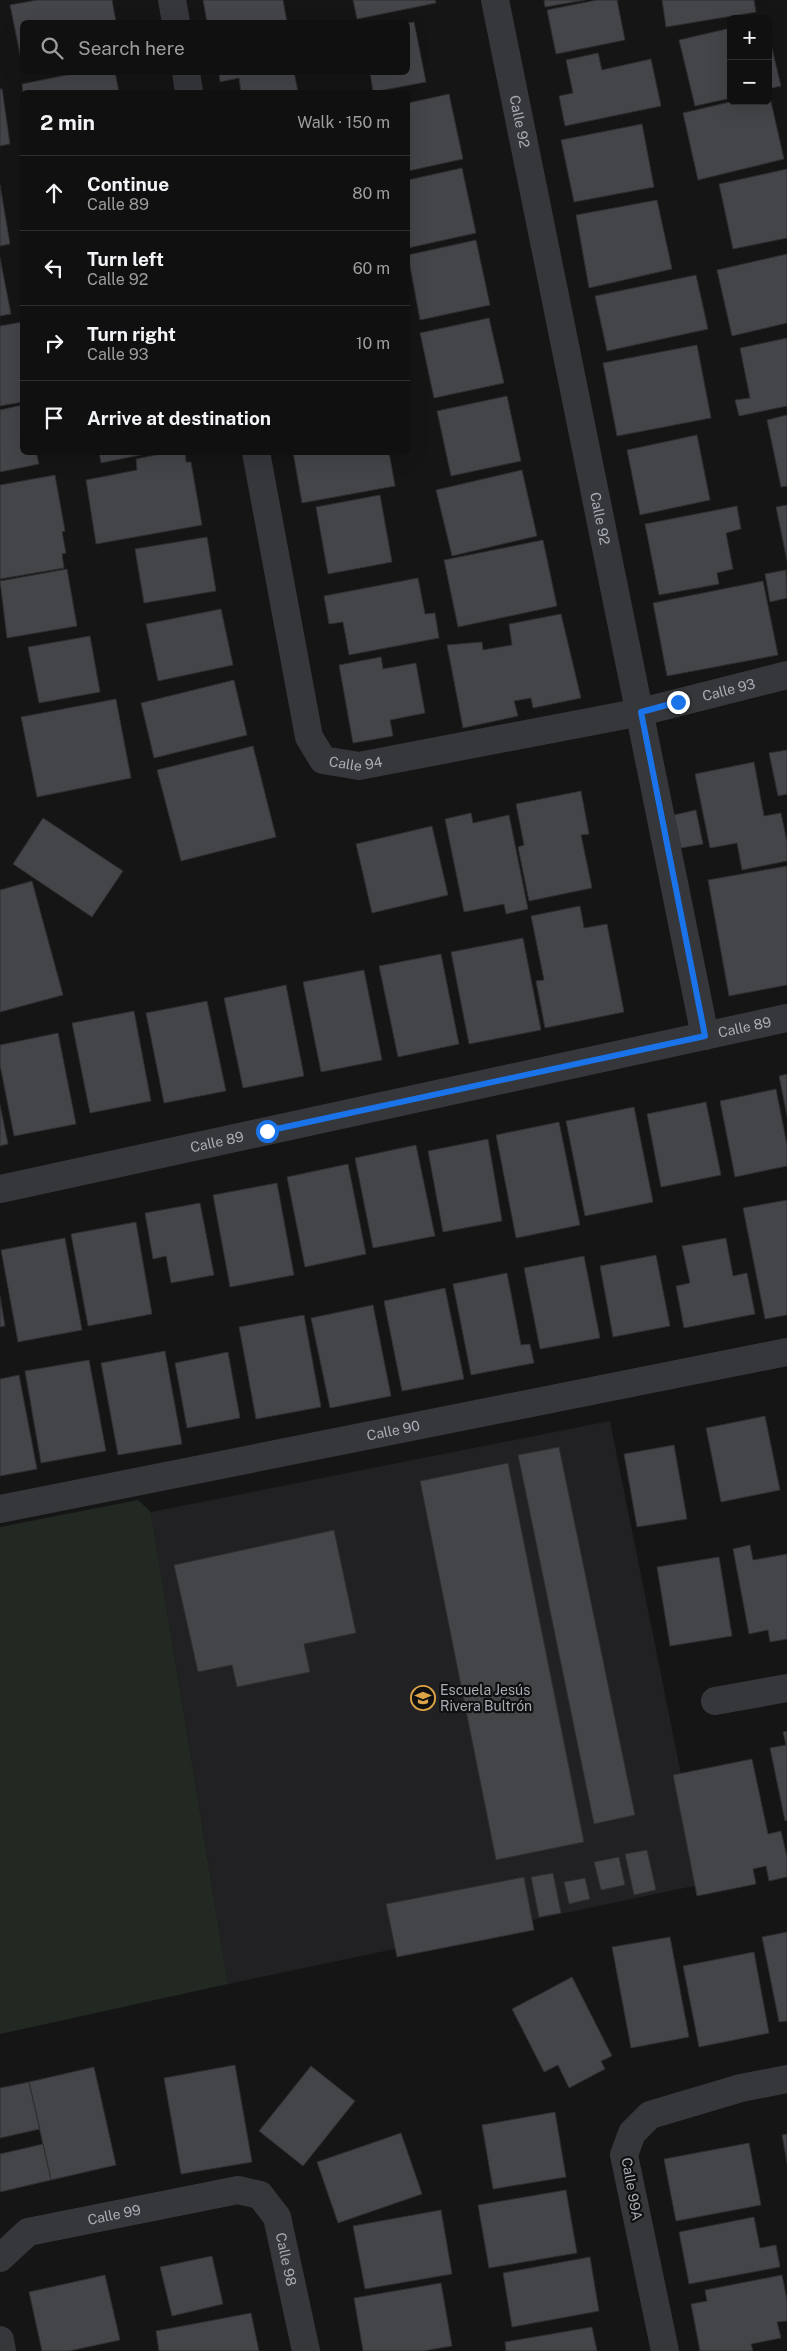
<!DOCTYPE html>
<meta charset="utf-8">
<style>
body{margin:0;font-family:"Public Sans",sans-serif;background:#191919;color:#f1f3f6}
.controls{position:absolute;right:15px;top:15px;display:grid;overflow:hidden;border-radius:8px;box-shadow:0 5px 20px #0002}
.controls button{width:45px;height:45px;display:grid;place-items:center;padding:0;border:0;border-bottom:1px solid #303030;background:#101010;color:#f1f3f6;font:25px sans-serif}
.stop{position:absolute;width:15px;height:15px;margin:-11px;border:4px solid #1a73e8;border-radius:50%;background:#fff}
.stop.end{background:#1a73e8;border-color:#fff;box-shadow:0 1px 5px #0008}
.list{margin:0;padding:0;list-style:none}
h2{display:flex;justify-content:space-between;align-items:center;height:65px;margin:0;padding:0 20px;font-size:21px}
h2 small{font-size:16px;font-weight:400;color:#9c9d9f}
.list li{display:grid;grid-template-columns:32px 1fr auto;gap:15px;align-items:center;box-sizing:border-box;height:75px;padding:0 20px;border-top:1px solid #303030}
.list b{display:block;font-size:19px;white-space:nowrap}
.list p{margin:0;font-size:16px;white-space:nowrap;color:#9c9d9f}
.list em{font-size:16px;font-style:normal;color:#9c9d9f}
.icon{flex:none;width:28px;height:28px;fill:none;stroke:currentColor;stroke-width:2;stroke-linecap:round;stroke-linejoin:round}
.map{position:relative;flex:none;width:787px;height:2351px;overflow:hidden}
.search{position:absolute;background:#101010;box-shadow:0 5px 20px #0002;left:20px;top:20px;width:390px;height:55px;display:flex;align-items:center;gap:12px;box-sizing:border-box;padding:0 18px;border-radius:8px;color:#9c9d9f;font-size:19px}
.panel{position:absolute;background:#101010;box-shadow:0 5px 20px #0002;left:20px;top:90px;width:390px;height:365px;border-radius:8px}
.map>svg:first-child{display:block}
.built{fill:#212123}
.green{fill:#222822}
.building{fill:#444549;stroke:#2f2f32}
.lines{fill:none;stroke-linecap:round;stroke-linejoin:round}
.street{stroke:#36373b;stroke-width:28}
.route{stroke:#1a73e8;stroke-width:6}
.labels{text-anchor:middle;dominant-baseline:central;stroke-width:4.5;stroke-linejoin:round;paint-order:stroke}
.street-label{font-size:14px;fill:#a8adb5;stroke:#101011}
.poi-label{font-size:14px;fill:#a8adb5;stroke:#101011;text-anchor:start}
</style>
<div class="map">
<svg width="787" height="2351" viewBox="0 0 787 2351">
<rect width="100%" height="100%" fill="#151516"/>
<path class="built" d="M610,1421L703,1884L228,1984L151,1512Z"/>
<path class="green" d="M138,1500L151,1512L228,1984L0,2034V1527Z"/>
<path class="building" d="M37,0H112L116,22H22V64L10,5Z
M203,0H283L287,22H207Z
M353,0H435L436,3L357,19Z
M544,0H585L545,7Z
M597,0H617L625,40L556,54L547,10Z
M662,0H754L756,12L666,27Z
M414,22L426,82L373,92L370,72H408V23Z
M731,28V98L695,106L679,40Z
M768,32L781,86L768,89Z
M598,53L602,70L651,59L661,106L565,126L559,96L573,93L566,60Z
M82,72H115L119,92H23L22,84Z
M219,72H294L298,92H241L239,78L220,82Z
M0,89H2L10,144L0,146Z
M769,93L784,159L698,180L683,113L734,101H768Z
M449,94L463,159L408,171V103Z
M642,124L654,187L574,202L561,140Z
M462,168L476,233L408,248V180Z
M787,169V238L733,249L719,184Z
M0,185L10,244L0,246Z
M657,200L672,269L589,288L576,215Z
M476,240L490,305L420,320L408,255Z
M787,254V323L732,336L717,270Z
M0,258L11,314L0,316Z
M696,275L708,329L607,351L595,296Z
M489,318L504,383L434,398L420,333Z
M22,322V402L0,406V326Z
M787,338V406L739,416L735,400L750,398L740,348Z
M697,345L711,418L617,436L603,363Z
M507,396L521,461L451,476L437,411Z
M22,405V452H36L39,464L0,472V410Z
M787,415V486L781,487L767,420Z
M697,435L710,500L640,515L627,450Z
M99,452H155L101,463Z
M171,452H185L186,462H191L202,525L96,544L86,480L137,470L136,459Z
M293,452H389L395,486L302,503Z
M522,470L537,536L452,556L436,490Z
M55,475L65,531L62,532L66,553L62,554L64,568L0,579V485Z
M380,495L392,562L328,574L316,507Z
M787,505V561L776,507Z
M737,506L741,529L726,533L733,569L717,573L719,584L659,595L645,524Z
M207,537L216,591L144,603L135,549Z
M543,540L557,606L458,627L444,560Z
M67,569L77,626L7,638L0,581Z
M786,570L787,598L770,602L765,574Z
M418,578L425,614L435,613L439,638L349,655L343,622L329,624L324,596Z
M763,581L778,655L667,676L653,603Z
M221,609L233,665L158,681L146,624Z
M561,614L581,698L533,708L531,698L514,701L518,716L463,728L447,645L482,642L483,650L512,645L509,624Z
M90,636L100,692L39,703L28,647Z
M381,657L383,669L416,663L425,713L390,720L393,736L353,743L339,665Z
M234,680L247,735L154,758L141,703Z
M116,699L131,778L37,797L21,717Z
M253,746L276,837L181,861L157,770Z
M787,750V794L778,796L769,753Z
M754,762L764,816L781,813L787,842V861L742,870L737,843L710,848L695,774Z
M581,791L589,834L581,835L592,888L529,901L518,847L524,845L516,804Z
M696,810L703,844L681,848L674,815Z
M471,813L473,823L509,815L528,909L506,914L504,904L464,912L445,819Z
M43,818L123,871L92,917L13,864Z
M432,826L448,895L372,913L356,844Z
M787,866V985L729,996L708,880Z
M32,881L63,995L0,1012V890Z
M580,906L584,928L607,924L624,1012L545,1028L536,981L544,980L531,916Z
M523,938L541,1030L469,1044L451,952Z
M441,954L459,1044L398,1057L379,966Z
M364,970L382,1060L321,1072L303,982Z
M286,985L304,1076L243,1088L224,998Z
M207,1001L226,1091L164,1103L146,1013Z
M134,1011L151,1101L90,1113L72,1023Z
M58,1033L76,1124L14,1136L0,1065V1045Z
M787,1074V1116L779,1076Z
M776,1089L787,1145V1166L735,1177L720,1101Z
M706,1102L721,1175L661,1187L647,1114Z
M0,1105L8,1144L0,1146Z
M634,1107L653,1202L585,1216L566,1121Z
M559,1122L580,1225L516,1238L496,1135Z
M488,1139L502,1221L443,1232L428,1151Z
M416,1145L435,1236L373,1248L355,1158Z
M348,1164L366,1254L305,1267L287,1177Z
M277,1183L294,1275L230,1287L213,1195Z
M787,1200V1315L765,1319L743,1208Z
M200,1203L214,1275L171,1283L166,1256L153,1259L145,1213Z
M136,1222L152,1314L88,1326L71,1234Z
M65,1238L82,1330L18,1342L1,1250Z
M726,1238L733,1276L747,1273L755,1314L684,1328L676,1286L690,1283L682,1246Z
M656,1255L670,1326L613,1337L600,1266Z
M584,1256L600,1338L540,1349L524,1268Z
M507,1273L521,1345L530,1344L534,1363L471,1375L453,1284Z
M445,1288L464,1379L402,1391L384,1301Z
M0,1296L5,1326L0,1327Z
M373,1305L391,1396L330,1408L311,1318Z
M304,1315L321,1407L256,1419L239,1327Z
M165,1351L182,1444L118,1455L101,1363Z
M228,1352L240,1418L187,1428L175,1363Z
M89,1360L106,1451L41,1463L25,1371Z
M19,1375L37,1469L0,1476V1379Z
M765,1416L780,1490L721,1502L706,1428Z
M674,1445L687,1519L637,1527L624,1454Z
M559,1447L635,1815L594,1824L518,1455Z
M508,1463L584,1842L496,1860L420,1481Z
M334,1530L356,1633L304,1644L310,1672L237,1687L232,1665L198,1672L174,1565Z
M750,1545L753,1560L787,1554V1639L770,1642L768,1630L749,1634L733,1549Z
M719,1557L732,1636L670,1646L657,1567Z
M787,1731V1820L785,1821L770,1748L786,1745L783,1732Z
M752,1759L768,1834L781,1831L787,1857V1877L769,1881L766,1866L753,1869L756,1884L697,1896L673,1775Z
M647,1850L656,1890L634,1895L625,1854Z
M619,1857L625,1885L601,1890L594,1862Z
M553,1873L561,1913L539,1917L531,1877Z
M524,1877L534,1930L397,1957L386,1904Z
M585,1878L590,1899L569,1904L564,1882Z
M787,1932V2021L779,2022L762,1937Z
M670,1937L689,2037L631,2048L612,1947Z
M754,1952L769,2033L699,2047L683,1966Z
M572,1977L612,2056L601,2061L605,2069L569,2088L558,2065L544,2072L512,2009Z
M235,2065L252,2162L181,2174L164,2078Z
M311,2066L355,2101L303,2166L259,2131Z
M94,2067L116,2165L51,2180L29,2082Z
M29,2082L40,2129L0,2138V2088Z
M555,2112L566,2177L493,2189L482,2125Z
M401,2133L422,2194L338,2223L317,2162Z
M787,2134V2163L782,2135Z
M749,2143L761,2205L676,2221L664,2159Z
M43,2144L51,2180L0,2192V2154Z
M566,2190L577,2253L489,2268L478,2205Z
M441,2210L452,2274L365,2289L353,2226Z
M754,2217L760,2248L776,2245L780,2267L689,2284L679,2232Z
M212,2256L223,2304L172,2316L160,2267Z
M590,2257L599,2311L512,2327L503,2273Z
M105,2275L120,2340L69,2351H42L29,2292Z
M782,2275L787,2300V2321L777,2322L781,2338L751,2344L753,2351H700L691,2304L707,2301L705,2290Z
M441,2283L452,2346L423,2351H363L354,2298Z
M251,2313L259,2351H159L156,2331Z
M592,2327L597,2351H506L505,2342Z"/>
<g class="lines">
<g class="street">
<path d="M172,0L176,22"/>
<path id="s1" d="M495,0L705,1036"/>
<path d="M186,72L189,92"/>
<path id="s2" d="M256,452L309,737L323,760L359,766L641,712L787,675"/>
<path id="s3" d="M0,1189L787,1018"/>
<path id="s4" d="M0,1509L787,1352"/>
<path d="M715,1701L787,1688"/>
<path id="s5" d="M0,2258L28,2232L238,2190L260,2195L277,2217L306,2351"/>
<path d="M0,2340L2,2351"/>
<path d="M665,2351L624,2155L632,2133L650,2115L741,2088L787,2079"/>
</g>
</g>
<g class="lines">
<path class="route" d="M267,1131L705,1036L641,712L678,702"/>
</g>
<defs>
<symbol id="school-ring" viewBox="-11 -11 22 22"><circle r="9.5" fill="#101011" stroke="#dda447" stroke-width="1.5"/><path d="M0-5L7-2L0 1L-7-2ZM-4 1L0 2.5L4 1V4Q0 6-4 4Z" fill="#dda447"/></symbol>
</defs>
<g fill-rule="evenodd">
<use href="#school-ring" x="409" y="1684" width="28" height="28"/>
</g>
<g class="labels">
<g class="street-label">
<text stroke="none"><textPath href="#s1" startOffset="124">Calle 92</textPath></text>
<text stroke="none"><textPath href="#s1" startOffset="529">Calle 92</textPath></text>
<text stroke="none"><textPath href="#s2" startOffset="731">Calle 93</textPath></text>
<text stroke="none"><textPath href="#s2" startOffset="350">Calle 94</textPath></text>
<text stroke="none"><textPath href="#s3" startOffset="762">Calle 89</textPath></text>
<text stroke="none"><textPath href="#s3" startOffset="222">Calle 89</textPath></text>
<text stroke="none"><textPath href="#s4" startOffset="401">Calle 90</textPath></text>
<text transform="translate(632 2189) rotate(80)">Calle 99A</text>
<text stroke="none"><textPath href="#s5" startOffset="126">Calle 99</textPath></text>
<text stroke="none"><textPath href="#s5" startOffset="346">Calle 98</textPath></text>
</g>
<g class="poi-label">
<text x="440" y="1690">Escuela Jesús<tspan x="440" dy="16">Rivera Bultrón</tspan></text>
</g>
</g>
</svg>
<div class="controls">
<button>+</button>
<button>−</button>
</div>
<div class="stop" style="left:267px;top:1131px"></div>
<div class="stop end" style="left:678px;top:702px"></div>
<div class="search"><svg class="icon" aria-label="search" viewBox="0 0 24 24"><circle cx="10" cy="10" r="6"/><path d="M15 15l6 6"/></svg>Search here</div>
<section class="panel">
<h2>2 min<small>Walk · 150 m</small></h2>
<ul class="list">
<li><svg class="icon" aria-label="ahead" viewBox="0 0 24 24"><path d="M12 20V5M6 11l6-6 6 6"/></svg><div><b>Continue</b><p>Calle 89</p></div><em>80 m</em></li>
<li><svg class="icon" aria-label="left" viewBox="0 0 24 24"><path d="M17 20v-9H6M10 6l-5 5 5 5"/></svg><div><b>Turn left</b><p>Calle 92</p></div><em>60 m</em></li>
<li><svg class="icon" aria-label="right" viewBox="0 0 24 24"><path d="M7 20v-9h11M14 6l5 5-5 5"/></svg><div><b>Turn right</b><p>Calle 93</p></div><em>10 m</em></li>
<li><svg class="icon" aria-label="arrive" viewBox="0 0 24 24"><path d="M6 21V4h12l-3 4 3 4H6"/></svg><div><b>Arrive at destination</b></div></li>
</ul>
</section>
</div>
